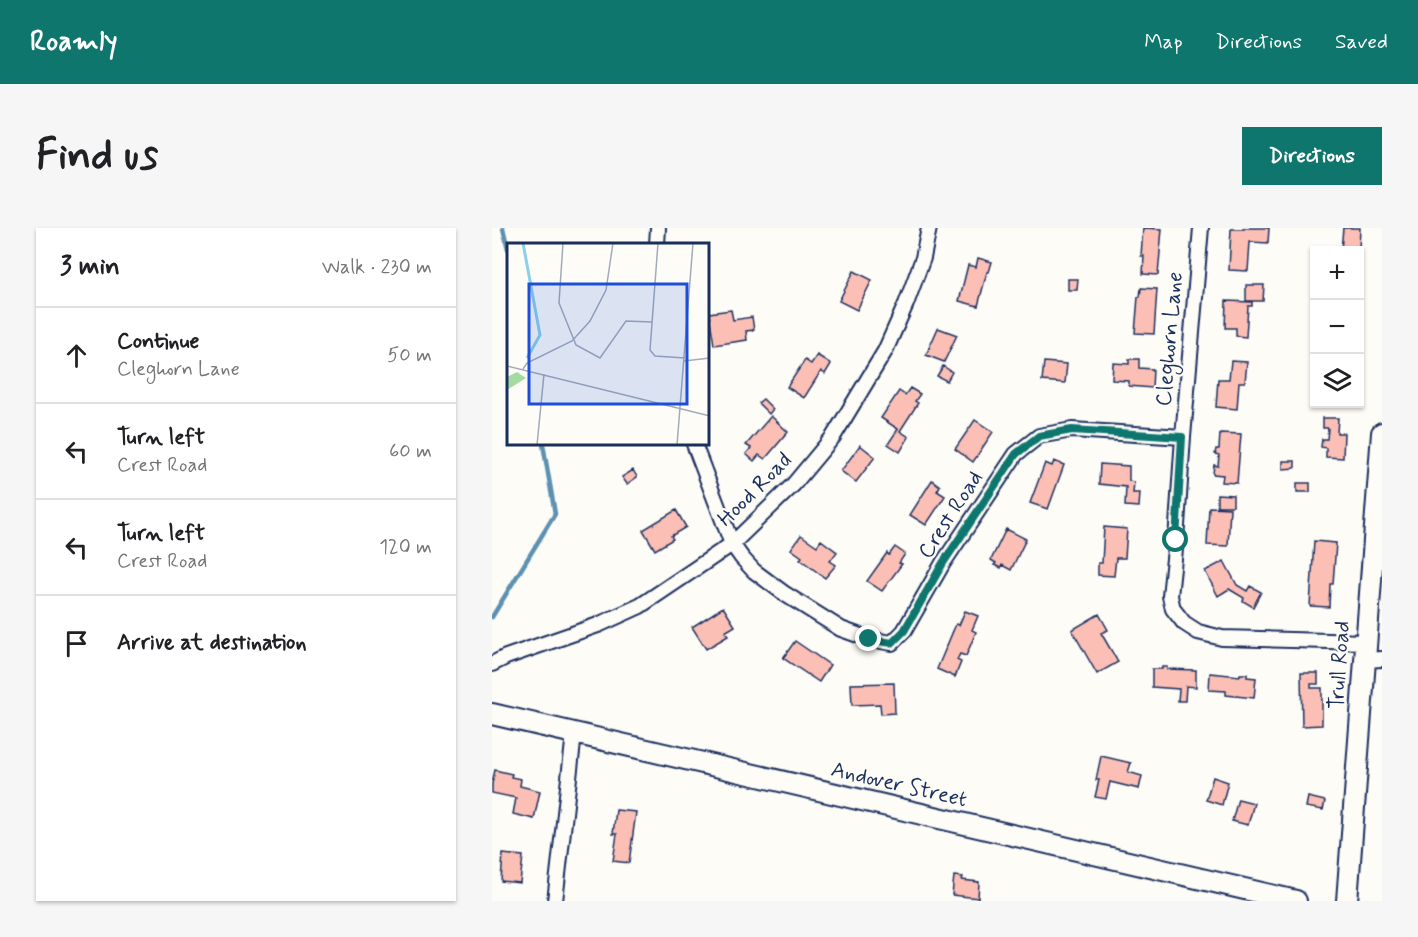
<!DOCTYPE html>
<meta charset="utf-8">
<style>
body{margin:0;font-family:Mynerve,sans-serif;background:#f6f6f6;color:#202124}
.controls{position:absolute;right:18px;top:18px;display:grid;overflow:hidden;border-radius:0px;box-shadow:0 2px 4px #0004}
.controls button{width:54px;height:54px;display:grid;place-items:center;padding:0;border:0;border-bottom:2px solid #e0e0e0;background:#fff;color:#202124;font:30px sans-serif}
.stop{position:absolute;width:18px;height:18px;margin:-14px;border:4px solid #0f766e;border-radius:50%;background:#fff}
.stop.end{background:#0f766e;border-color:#fff;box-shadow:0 2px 6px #0008}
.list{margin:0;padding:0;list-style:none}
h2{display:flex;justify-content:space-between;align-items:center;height:78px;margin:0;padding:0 24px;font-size:26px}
h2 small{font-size:20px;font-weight:400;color:#757577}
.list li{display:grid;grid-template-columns:39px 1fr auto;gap:18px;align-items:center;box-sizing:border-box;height:96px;padding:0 24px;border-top:2px solid #e0e0e0}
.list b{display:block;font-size:22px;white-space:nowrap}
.list p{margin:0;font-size:20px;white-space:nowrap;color:#757577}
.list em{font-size:20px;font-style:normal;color:#757577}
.icon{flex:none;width:33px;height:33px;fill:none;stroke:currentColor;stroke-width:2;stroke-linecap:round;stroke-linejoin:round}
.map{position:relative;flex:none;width:890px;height:673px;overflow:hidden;border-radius:0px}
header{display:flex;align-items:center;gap:36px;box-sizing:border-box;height:84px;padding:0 30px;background:#0f766e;color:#fff}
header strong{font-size:28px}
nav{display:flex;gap:33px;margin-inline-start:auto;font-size:21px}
.intro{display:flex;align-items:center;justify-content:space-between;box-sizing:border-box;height:144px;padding:0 36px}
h1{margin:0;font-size:42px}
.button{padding:15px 27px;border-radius:0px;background:#0f766e;color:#fff;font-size:21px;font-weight:700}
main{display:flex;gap:36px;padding:0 36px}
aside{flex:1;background:#fff;border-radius:0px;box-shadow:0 2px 4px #0004}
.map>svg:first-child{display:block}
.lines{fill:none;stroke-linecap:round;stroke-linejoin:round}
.stream{stroke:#5c90b1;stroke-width:4.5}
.building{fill:#fbbfb5;stroke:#1b2f5e;stroke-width:1.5}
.street-casing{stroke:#1b2f5e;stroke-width:18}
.secondary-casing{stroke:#1b2f5e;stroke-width:24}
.street{stroke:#fdfcf7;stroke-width:14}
.secondary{stroke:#fdfcf7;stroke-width:20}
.route{stroke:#0f766e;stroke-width:8}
.labels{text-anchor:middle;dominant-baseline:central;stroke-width:4.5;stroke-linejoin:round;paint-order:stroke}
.street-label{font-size:22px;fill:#1b2f5e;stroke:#fdfcf7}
.inset-river{fill:none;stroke:#88d1e9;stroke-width:3}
.inset-road{fill:none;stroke:#a3aaba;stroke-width:1.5}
.view{fill:#1d4ed8;fill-opacity:0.15;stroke:#1d4ed8;stroke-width:3}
.inset-edge{fill:none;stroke:#1b2f5e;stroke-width:3}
</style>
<header>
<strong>Roamly</strong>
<nav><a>Map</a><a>Directions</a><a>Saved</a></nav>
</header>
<div class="intro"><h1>Find us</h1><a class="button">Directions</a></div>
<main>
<aside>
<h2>3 min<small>Walk · 230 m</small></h2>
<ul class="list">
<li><svg class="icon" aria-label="ahead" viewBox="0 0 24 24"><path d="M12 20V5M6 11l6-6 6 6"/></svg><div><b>Continue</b><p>Cleghorn Lane</p></div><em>50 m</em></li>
<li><svg class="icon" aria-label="left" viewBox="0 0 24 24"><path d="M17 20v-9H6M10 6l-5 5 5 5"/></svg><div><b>Turn left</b><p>Crest Road</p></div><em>60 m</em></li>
<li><svg class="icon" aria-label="left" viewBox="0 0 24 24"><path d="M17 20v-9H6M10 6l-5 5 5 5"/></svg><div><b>Turn left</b><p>Crest Road</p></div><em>120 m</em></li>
<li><svg class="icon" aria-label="arrive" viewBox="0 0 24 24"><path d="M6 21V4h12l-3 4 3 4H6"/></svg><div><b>Arrive at destination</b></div></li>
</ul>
</aside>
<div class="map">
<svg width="890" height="673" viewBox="0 0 890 673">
<rect width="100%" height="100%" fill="#fdfcf7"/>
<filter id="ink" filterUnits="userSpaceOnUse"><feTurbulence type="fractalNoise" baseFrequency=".0167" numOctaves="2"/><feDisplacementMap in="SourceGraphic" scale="12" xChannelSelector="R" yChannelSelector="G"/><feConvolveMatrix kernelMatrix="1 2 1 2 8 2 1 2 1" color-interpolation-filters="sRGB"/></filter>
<g filter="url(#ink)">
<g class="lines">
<path class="stream" d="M11,0L16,21
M0,389L63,286L51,216"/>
</g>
<path class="building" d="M651,0L670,1L666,47L651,46L652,28H649Z
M752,0H777L776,15L758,14L756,43L737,42L739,1H752Z
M851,0H868L867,22H849Z
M486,30L500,34L497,44H495L486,78L467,73L476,37L484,39Z
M362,43L380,52L365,82L347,73Z
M576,51H586L585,62H576Z
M754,57H772L771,73H754Z
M649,60L665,61L662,106L643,105L646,69H648Z
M734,73L760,74V78H756L754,109L744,108V100H733Z
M239,82L241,92L260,89L262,102L254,103L255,112L222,117L217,85Z
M446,100L465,107L452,134L434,127Z
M325,127L339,136L333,146L329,143L312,170L295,159L313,132L319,136Z
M637,131H647V140L661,141L660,160L637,158V153L620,152L621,135L637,136Z
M739,133L755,134L753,154H747L745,181L724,179L726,151H737Z
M552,134L575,136L573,155L550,153Z
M451,138L460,144L455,153L445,148Z
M418,160L428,166L423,173L426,175L408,203L417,209L408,224L396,216L406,201L389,190L407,163L413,167Z
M271,171L281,181L277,186L266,175Z
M279,188L296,204L273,231L267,227L262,233L254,226L259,220L254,217Z
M831,190H846L845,205H852L851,230L834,229V220L829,219L830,211H835L836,200H831Z
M483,192L501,204L481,234L463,221Z
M728,205L749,206L745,255L730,254L731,247L721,246L722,237L726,238L727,227L723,226L724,221H727Z
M368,217L383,229L364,254L349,243Z
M562,233L572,237L556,281L538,275L553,235L560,238Z
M791,233H803V240L791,241Z
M608,236L637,238V253L642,254L641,265H648L647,279L633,278L634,259L607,256Z
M141,242L145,249L135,256L130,249Z
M440,252L448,258L445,263L453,268L434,297L418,287Z
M805,255H818V264H805Z
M725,266L741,267V278H725Z
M717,279L738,280L736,318L715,317Z
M184,282L194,299L179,308L181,311L163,322L151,302Z
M612,299L635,301L633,330H624L622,348L606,347V335H610Z
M514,301L534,311L519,342L510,337L509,340L502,337L504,335L499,332Z
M309,307L325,318L329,312L345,324L338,333L344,337L333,350L308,331L310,329L299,321Z
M822,313L844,315L841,356H838L837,379L818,378Z
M403,319L413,326L407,335L410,336L390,363L375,353L395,325L397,327Z
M732,333L745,357L755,363L758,358L769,364L761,379L751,373L752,370L737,361L726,368L713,343Z
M231,379L243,398L233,404L236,408L214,421L200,399Z
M473,383L486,388L480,402L484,404L474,428L468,426L465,432L469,434L463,449L445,441L464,396L467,397Z
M607,386L616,402L609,405L626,434L605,446L580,402Z
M303,413L338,437L327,454L291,430Z
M670,439H675V441L704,442V459L694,458L693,473H686L687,461L660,459V441H670Z
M718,445L748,448V446H755V449L764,450L762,470L734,467V463L717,462Z
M809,445H826V456H819V460H830V497L810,498Z
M402,455L403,485L389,486L388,476L360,477L359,456Z
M609,528L639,535L636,544L650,548L647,561L618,554L614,571L603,569L607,552H604Z
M3,542L20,546L19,549L29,551L28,558L48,563L42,591L21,586L24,570L0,565V556Z
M721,549L736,554L730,577L714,572Z
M816,569L833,573L831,582L814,579Z
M746,571L762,575L756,597L740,593Z
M124,582L144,584L137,635L121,633L125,606H121Z
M11,626L31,628L28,655L9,653Z
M462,648L471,649L470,652L487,654L486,670L460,667Z"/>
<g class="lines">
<defs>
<path id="street" d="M709,0L691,209L684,312L678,368L681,381L692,395L706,404L730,410L874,414
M165,16L166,0
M202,216L240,316L250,330L262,343L293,366L349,401L377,411L400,415L412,403L451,335L524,226L547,208L580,202L691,209
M873,432L890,431
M0,436L14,429L106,397L148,378L240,316L301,257L341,209L393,123L414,76L431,30L437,0
M63,673L82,506"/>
<path id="secondary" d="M0,486L804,673
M855,673L890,205"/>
</defs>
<use href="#street" class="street-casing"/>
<use href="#secondary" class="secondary-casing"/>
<use href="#street" class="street"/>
<use href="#secondary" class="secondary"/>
</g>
</g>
<g class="lines" filter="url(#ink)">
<path class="route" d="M377,411L400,415L412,403L451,335L524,226L547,208L580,202L690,209L684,312"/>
</g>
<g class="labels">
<g class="street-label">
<text transform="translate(678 111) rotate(-85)">Cleghorn Lane</text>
<text transform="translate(263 262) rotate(-45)">Hood Road</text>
<text transform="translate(459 287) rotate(-57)">Crest Road</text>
<text transform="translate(848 437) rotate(-86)">Trull Road</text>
<text transform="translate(407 557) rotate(13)">Andover Street</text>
</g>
</g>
<g transform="translate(15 15)">
<rect width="202" height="202" fill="#fdfcf7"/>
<path d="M10,129L19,135L0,147V134Z" fill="#a4dba0"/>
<path class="inset-river" d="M16,0L33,92L20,115"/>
<path class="inset-road" d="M56,0L52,60L69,102L93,115L119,78L145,79M151,0L143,107L148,113L178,115M177,118L203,115M0,123L203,173M16,126L20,120L65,98L83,78L99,47L106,0M30,202L37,131M170,202L186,0"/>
<path class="view" d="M22,41H180V161H22Z"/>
<rect width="202" height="202" class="inset-edge"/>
</g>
</svg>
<div class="controls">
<button>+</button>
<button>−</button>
<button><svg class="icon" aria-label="layers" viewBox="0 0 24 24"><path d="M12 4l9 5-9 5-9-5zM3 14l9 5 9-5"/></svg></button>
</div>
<div class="stop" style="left:684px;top:312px"></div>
<div class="stop end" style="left:377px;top:411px"></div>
</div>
</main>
